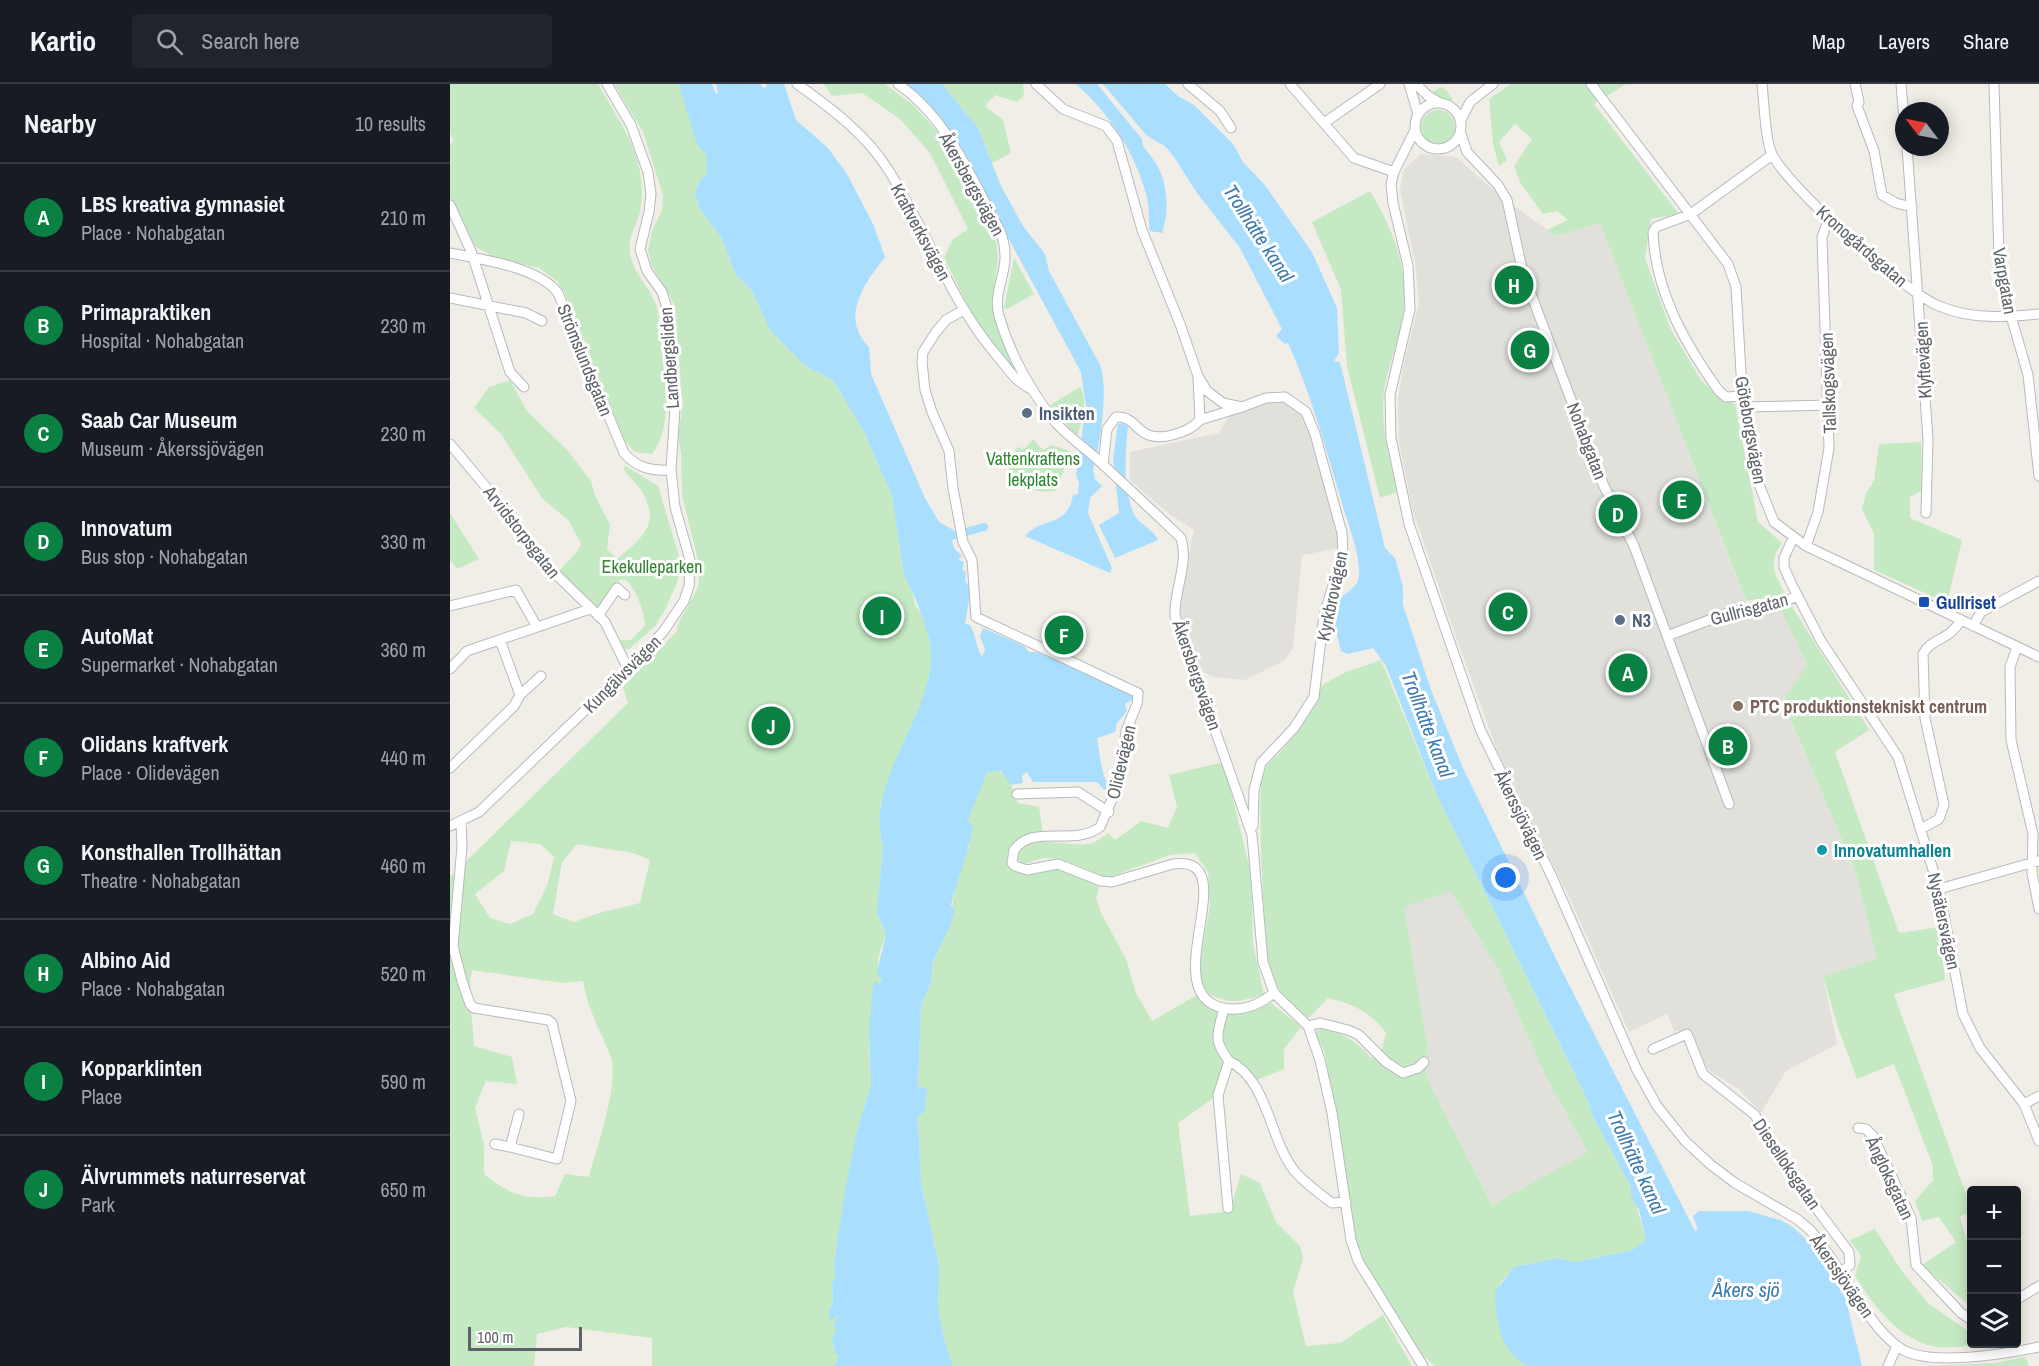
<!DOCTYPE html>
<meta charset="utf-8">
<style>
body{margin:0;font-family:"Archivo Narrow",sans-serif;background:#20242c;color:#f1f3f6}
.controls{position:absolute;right:18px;bottom:18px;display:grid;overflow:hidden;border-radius:6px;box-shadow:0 3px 15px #0003}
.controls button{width:54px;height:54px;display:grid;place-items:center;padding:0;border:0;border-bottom:2px solid #363941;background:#171b24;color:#f1f3f6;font:30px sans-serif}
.compass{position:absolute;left:1445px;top:18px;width:54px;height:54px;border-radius:50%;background:#171b24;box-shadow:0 3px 15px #0003;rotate:302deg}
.scale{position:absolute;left:18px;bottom:15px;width:114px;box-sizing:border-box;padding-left:6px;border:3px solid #5e6368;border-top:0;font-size:16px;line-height:21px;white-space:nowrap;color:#5e6368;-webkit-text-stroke:4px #fff;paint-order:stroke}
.you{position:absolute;left:1056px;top:794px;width:21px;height:21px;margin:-15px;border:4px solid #fff;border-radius:50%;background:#1a73e8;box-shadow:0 0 0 9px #1a73e833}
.badge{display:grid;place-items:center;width:39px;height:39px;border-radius:50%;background:#0b8043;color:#fff;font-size:20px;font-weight:700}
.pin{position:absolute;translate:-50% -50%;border:3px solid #fff;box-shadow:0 2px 6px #0006}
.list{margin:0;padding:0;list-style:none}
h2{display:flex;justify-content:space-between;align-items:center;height:78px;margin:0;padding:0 24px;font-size:26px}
h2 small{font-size:20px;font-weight:400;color:#9ea1a6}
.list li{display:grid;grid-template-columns:39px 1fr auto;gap:18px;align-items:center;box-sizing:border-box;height:108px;padding:0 24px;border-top:2px solid #363941}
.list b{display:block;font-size:22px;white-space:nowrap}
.list p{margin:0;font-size:20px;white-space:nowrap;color:#9ea1a6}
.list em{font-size:20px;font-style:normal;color:#9ea1a6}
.icon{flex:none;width:33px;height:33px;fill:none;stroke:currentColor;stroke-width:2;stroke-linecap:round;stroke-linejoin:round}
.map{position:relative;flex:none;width:1589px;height:1282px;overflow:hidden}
header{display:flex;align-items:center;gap:36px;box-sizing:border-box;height:84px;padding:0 30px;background:#171b24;border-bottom:2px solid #363941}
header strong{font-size:28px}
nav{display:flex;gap:33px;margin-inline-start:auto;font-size:21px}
.search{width:420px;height:54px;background:#20242c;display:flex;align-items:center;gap:15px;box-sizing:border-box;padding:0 21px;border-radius:6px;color:#9ea1a6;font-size:22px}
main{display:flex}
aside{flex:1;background:#171b24}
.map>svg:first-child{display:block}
.industrial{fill:#e2e0db}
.green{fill:#c5eac3;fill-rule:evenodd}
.water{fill:#a9deff}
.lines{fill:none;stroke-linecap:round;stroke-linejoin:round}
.canal{stroke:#a9deff;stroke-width:8}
.minor-casing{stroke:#b7babe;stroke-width:11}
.minor{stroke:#fff;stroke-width:9}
.service-dot{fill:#5c6f8a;stroke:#fff;stroke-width:2}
.transit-dot{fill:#1a4fb4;stroke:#fff;stroke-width:2}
.education-dot{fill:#8d6e63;stroke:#fff;stroke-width:2}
.culture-dot{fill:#0f9aa8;stroke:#fff;stroke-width:2}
.labels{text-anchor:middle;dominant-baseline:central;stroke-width:6;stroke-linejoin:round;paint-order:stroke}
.street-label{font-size:18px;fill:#5e6368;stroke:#fff}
.service-label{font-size:18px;font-weight:bold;fill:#4e5e75;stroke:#fff;text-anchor:start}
.park-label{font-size:18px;fill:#308530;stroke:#fff}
.transit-label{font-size:18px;font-weight:bold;fill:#164399;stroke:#fff;text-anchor:start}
.education-label{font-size:18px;font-weight:bold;fill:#785e54;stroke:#fff;text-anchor:start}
.culture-label{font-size:18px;font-weight:bold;fill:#0d838f;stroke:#fff;text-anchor:start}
.water-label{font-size:20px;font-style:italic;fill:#3c7aaf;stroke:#fff}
</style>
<header>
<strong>Kartio</strong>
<div class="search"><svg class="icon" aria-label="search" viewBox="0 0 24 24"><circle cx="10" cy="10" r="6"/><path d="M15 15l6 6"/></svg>Search here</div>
<nav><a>Map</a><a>Layers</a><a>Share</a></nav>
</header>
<main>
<aside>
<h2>Nearby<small>10 results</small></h2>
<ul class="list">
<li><span class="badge">A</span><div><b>LBS kreativa gymnasiet</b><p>Place · Nohabgatan</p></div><em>210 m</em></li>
<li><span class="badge">B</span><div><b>Primapraktiken</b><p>Hospital · Nohabgatan</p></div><em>230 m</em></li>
<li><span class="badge">C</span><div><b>Saab Car Museum</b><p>Museum · Åkerssjövägen</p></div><em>230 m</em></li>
<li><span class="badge">D</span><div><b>Innovatum</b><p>Bus stop · Nohabgatan</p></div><em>330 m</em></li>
<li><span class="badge">E</span><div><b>AutoMat</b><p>Supermarket · Nohabgatan</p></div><em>360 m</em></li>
<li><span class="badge">F</span><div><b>Olidans kraftverk</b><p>Place · Olidevägen</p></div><em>440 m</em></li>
<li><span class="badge">G</span><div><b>Konsthallen Trollhättan</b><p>Theatre · Nohabgatan</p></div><em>460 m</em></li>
<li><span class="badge">H</span><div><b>Albino Aid</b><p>Place · Nohabgatan</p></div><em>520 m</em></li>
<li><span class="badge">I</span><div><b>Kopparklinten</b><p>Place</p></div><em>590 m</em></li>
<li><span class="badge">J</span><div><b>Älvrummets naturreservat</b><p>Park</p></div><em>650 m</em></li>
</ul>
</aside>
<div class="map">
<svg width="1589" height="1282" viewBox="0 0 1589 1282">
<rect width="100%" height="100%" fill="#f1eee7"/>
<path class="industrial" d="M971,70L1006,73L1050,112L1106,152L1150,138L1302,534L1330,525L1357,580L1333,619L1406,789L1427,875L1373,892L1387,960L1336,987L1311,1029L1290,1006L1261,988L1249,972L1240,947H1224L1217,930L1179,948L1121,817L1047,666L1004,547L962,424L949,357L948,315L955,274L969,220L965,178L950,106L954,85Z
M821,315L831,316L854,330L859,339L887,442L889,464L852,471L843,564L835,576L795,596L763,593L752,587L744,575L730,528L731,508L744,446L718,429L680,396V368L769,349L781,329Z
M1001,807L1049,887L1095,991L1138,1068L1042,1121L976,993L977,959L954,823Z"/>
<path class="green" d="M0,0H148C171,41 197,72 191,122C189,142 175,152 181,174C185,190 199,203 205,218C210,229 208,242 210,254C214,290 225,339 202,370L185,368L175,357L115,209L107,197L89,184L45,174L25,162L0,113V60L4,57L0,49Z
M164,0H255L258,78L257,90L249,97L245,109L249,124L272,155L282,182L287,192L302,207L320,246L354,281L383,296L414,348L442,412L454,492L461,501L465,521L475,535L482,573L475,613L441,687L430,722V751L433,762L429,811L431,839L436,850C431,865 423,881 432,896L422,929L419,958L421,1002L406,1050L384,1180L385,1194L382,1199L383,1219L381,1235L390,1230V1234L383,1240L386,1245L382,1257L385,1269L389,1271L384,1282H202V1254L116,1243L87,1250L84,1282H0V793L178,619L173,603L228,546L226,544L248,503L250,485L232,411L231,369L228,353L233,319L224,220L201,180L198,166L202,147L212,126L213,111L193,48ZM61,757L90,760L104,773L98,799L83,830L60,840L40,834L25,810L54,787ZM127,760L183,769L200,776L190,819L149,829L124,838L103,830L112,778ZM22,886L113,899L133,897C137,924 150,946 160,971C171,995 146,1066 139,1093L115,1090L105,1112C76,1117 55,1108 34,1090V1061L25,1024L36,997L67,1000L62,973L24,962C23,937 17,910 22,886Z
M374,0H435L463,21L487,47L542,145C554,176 543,189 543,219C544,246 559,269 571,293L531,248L494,174L502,156L518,145L480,69L450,35L412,9L382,12Z
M492,0H573L574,11L567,18L545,11L535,22L553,36L561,69L542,79L528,44Z
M1061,0H1176L1144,20L1229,130L1201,135L1195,174L1220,244L1251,296L1271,315L1285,320L1308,438L1332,459C1317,480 1325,490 1336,511L1296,517L1150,139L1106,152L1097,146L1118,136L1107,127L1093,130L1071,100L1064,82L1082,55L1065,40L1049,58L1057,76L1049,82L1043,60L1039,15Z
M991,3L996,6L1003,16L995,17L979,10Z
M971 43a17 17 0 1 1 34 0a17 17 0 1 1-34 0Z
M920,107C943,145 960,187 953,233C949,258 937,283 934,308C930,342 940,376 947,408L930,414L897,282L891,206L862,138Z
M564,174L584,210L557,225L554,224Z
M60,296L77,327L118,367L141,397L145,411L160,441L157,465L167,475C192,454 212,440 191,406C185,398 178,393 173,384L176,382L208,402L230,475L228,496L215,526L205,542L179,565H172L168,556H181L195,541C194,526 186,506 176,496H170L148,524L109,487L126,469L131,460L119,437L92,414L51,350L24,324L39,303Z
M630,303C639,316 631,339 627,353L600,321Z
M583,355L593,366L602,361L620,367L607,406C588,411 570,403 559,387L560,377L567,363L574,365Z
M1471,358L1472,407L1460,413V434L1512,456L1497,519L1424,486V450L1412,425L1416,409L1424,397L1429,360Z
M0,429L29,475L7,485L0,476Z
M1341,521L1419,646L1385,668L1449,849L1489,843L1495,896L1444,910L1521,1124V1127L1510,1133L1518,1161L1521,1162V1223L1472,1181L1506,1158L1489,1133L1472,1137L1465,1117L1483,1096V1082L1444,980L1407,995L1388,944L1373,892L1427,875L1406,789L1333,618L1357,580L1330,525Z
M931,576L985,707L1137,1015L1142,1031L1181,1103L1196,1156L1182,1166L1125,1178L1108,1174L1065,1183L1050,1199L1078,1282H985C955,1259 919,1191 905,1156L875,969L865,948L875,943C894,951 909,958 921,974L932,965L936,949C920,928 904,920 878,914L859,934C843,923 828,909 821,890C815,870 805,701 814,686C818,679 827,672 832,666C853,642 862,631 872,601L896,588ZM1001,807L1049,887L1095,991L1138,1068L1042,1121L976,993L977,959L954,823Z
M774,678L801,790L803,860L814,910C787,919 778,921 754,907L748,884L760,822L758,788L745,769L720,771L657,794C638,787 619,775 598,774C586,773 579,782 566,779C566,743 620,766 642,759C648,757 654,752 658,749L665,756L691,737L718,744L727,723L719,691Z
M545,686C559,688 563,707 568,719L589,723L593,749L573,752L558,770L557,783L575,790L602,781L650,801L646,814L651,829L676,875L686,909L702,937L747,911C764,940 796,930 821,919L851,943L834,965V985L807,996L775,983L765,1013L728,1039L740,1132L780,1127L791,1090L810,1099L826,1138L850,1162L853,1175L843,1208L856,1262L890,1259L933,1231L962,1282H503L494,1255L488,1224L489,1181L471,1099L468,1032L472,1003L468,1002L471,922L481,898L483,877L499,845L506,796L520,760L518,736L521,722L537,688Z
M1425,1145L1451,1186L1478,1219L1521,1249L1522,1260H1533C1519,1261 1501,1265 1487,1263C1448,1256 1425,1223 1405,1192L1411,1172L1400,1156Z
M1575,1273L1579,1282H1480L1545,1279Z"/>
<path class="water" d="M229,0H262L266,10L268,9L266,0H310L315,5L317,0H334L346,36L378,64L397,90L423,140L435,173C415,199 389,233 419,263L421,290L475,414L489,438L505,447L501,453L504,464L512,472L508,476L514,478L512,485L516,489L515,497L521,504L515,540L520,541C526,550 525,561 532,573L535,565L530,553L533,544L574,562L579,568H587L684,609L682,616L675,620L677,627L667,639L665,648L647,654C650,672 651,688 659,704L654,706L647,698H583L577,688L572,692L573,699L561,701L551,687L537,688L518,736L523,742C519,769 507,794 501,821L505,825L499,845L483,877L481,898L471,922L468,1002L477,1005L475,1027L468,1032L471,1099L489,1181L488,1224L494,1255L503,1282H384L389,1272L385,1269L382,1257L386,1245L383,1240L390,1231L380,1236L379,1227L383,1219L382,1199L385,1194L384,1180L394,1113L406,1050L421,1002L419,948L423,902L425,897L430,900L432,896L427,888L436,850L427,829L433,762C414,699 479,637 481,574C482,551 465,511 454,492L442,412L414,348L383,296L354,281L320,246L302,207L287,192L282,182L272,155L249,124L245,109L249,97L257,90L256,70L247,61Z
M455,0H492L528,44L551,102L573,142L595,170L599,187L650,281C659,303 650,362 643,386L645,395L652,402L640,414L638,429L662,484L660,489L575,452C592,432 617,445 623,411L628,410L629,399L626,391L636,322L631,288L506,58L479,20Z
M626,0H647L692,55C692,65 698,67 703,75C718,95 720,126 712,149L700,147C698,135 700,122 696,110C685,68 658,28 626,0Z
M653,0H715L728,12L744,21L783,60L793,78L814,100L862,168L887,224L889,269L884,277L890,278L935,464L945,474L953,503V521L981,606L1013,684L1111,885L1245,1147L1248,1146L1243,1132L1249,1127H1298L1330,1136L1344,1144L1358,1157L1395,1213L1412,1282H1078C1050,1268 1046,1237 1045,1208L1064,1183L1108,1174L1125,1178L1182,1166L1196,1156L1189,1126L1181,1113V1103L1142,1031L1137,1015L985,707L936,582L923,564L898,570L891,567L881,525C886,511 909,507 909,491C910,468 898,441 892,419C876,365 861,310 838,259L835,260L826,252L832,245L790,164L747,109L724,73L716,63L697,52Z
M668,340H674L678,343C675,370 673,403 683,428C687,440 703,444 708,456L665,474L649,441L669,429L663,374Z"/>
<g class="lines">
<path class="canal" d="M491,455L534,443"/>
<defs>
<path id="minor" d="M347,0C381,24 417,51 439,87C478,149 500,217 548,273C561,288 564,297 583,306
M448,0C498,34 522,96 550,147C565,185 541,202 549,232C560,270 582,310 607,340C619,353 635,364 648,376C676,402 704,428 731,454C739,480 724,505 725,532L802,751L813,878L824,909L858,942L870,976L882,1029L901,1156L908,1177L973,1282
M586,0L613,25L656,42L667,57L692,146L730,240L748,292L757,307L773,319L792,323L816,314L835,313L856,328L865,350L892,449L893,469L874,531L864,613L844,644L811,679L804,706L803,742
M738,0L770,27L781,44
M840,0L904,74L944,88
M959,0L968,30
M966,0L978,12L990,19
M1141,0L1278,180L1286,203L1293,323L1310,403L1324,438L1356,462L1589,573
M1312,0C1314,18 1315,53 1321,68C1334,100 1456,209 1489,222C1522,236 1555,233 1589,230
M1405,0L1409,18L1407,22L1424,67L1432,111L1446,119L1462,123
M1451,0L1454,34
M1544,0L1549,172L1561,232L1578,291L1589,392
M965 42a23 23 0 1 1 46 0a23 23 0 1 1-46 0Z
M1011,36L1020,18L1043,0
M874,39L930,0
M965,46L944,88L941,100L943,119L958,182L960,225L940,311L941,354L959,440L1030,645L1103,795L1186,984L1207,1022L1235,1057L1261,1081L1285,1099L1347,1135L1360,1146C1377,1165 1390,1189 1404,1210C1418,1230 1432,1253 1453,1266C1483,1282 1555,1270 1589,1263
M1011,50L1017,68L1048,101L1057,116L1073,189L1153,400L1184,462L1279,720
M1457,63L1478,355L1476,429
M0,121L21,167L60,288L74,303
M0,169C30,175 89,183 108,209L174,369C187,384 201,387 221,386
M0,214L76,229L92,237
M512,227L496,236L486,248L473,268L472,278L475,306L482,328L499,367L503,404L513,458L522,476L526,533L688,609L687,620L676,647L669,699L650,743C624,763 584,739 564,766L562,779L565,782L577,786L608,780L651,797L662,798L723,780C798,770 703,909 773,924C792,928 809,921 824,909
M748,293L750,336L792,323
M1292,312L1276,313L1269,307C1235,260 1205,207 1203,148L1206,143L1241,130L1322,71
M1293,323L1379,321
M0,360L41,409L84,469L155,538L178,585
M653,381L657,345L666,333C691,332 685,362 726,350C736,347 742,344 750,336
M1343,454L1334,474V483L1341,499L1371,557L1448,673L1489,805L1513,930L1530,964L1574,1020L1589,1057
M1356,462L1368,428L1379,364L1372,153L1379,134
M0,522L66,506L87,543
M148,532L167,504L175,511
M1523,542L1531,528L1589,497
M1217,552L1283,527L1317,524L1348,512
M50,556L70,611
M1567,563L1560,583L1561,656L1583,750L1582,789L1589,825
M0,585L17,567L140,525
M0,684L64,622L70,611L91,592
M567,710L628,708L659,728
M11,739L12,763L3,862L12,897L20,920L24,924L98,936L102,939L121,1017L107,1075L60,1063L69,1030
M0,742L29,728L178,585L213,548L234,517L239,502L240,476L225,423L221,386L226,309L217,224L212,208L197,187L190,165L199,128L201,110L198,88L181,41L157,0
M1471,745L1489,735L1494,721L1475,634L1473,570C1481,554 1499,557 1511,536
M1489,805L1588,777
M774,924C768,949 762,955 779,977L768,1011L778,1124
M858,942L870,939L898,946L909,951L936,978L953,989L968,984L974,978
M1203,965L1237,950L1253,990L1305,1031L1334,1081L1399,1168L1400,1181L1390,1189
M779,977C818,996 819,1053 843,1085C853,1098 869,1109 882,1119L896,1118
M1574,1020L1589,1012
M1408,1044L1416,1045L1423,1052L1461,1134L1466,1181L1511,1229L1522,1236
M45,1060L60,1063
M1566,1216L1589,1202
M1438,1282L1447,1262"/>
</defs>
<use href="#minor" class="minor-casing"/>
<use href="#minor" class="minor"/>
</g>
<g class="service-dot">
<circle cx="577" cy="329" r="6"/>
<circle cx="1170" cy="536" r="6"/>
</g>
<rect class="transit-dot" x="1468" y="512" width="12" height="12" rx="3"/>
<circle class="education-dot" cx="1288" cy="622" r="6"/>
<circle class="culture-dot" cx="1372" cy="766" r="6"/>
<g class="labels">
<g class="street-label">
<text transform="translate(522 100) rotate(61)">Åkersbergsvägen</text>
<text transform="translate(471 148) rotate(62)">Kraftverksvägen</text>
<text transform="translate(1412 162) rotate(41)">Kronogårdsgatan</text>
<text transform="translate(1555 197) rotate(80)">Varpgatan</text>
<text transform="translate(219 274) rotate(-94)">Landbergsliden</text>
<text transform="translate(135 276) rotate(68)">Strömslundsgatan</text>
<text transform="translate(1473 276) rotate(-93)">Klyftevägen</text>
<text transform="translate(1378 299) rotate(-92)">Tallskogsvägen</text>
<text transform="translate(1301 346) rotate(80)">Göteborgsvägen</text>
<text transform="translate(1137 357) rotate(69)">Nohabgatan</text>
<text transform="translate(72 448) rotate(52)">Arvidstorpsgatan</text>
<text transform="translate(882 512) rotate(-78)">Kyrkbrovägen</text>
<text transform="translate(1299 525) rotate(-15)">Gullrisgatan</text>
<text transform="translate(172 590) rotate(-45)">Kungälvsvägen</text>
<text transform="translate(747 591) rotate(71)">Åkersbergsvägen</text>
<text transform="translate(671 678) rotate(-77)">Olidevägen</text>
<text transform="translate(1071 731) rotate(64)">Åkerssjövägen</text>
<text transform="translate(1494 837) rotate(78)">Nysätersvägen</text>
<text transform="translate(1337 1080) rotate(56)">Dieselloksgatan</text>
<text transform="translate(1440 1094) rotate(65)">Ångloksgatan</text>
<text transform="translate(1392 1192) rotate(55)">Åkerssjövägen</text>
</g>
<g class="service-label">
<text x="589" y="329">Insikten</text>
<text x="1182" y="536">N3</text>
</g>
<g class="park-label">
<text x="583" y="374">Vattenkraftens<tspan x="583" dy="21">lekplats</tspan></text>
<text x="202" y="482">Ekekulleparken</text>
</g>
<g class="transit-label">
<text x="1486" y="518">Gullriset</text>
</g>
<g class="education-label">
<text x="1300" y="622">PTC produktionstekniskt centrum</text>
</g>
<g class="culture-label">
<text x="1384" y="766">Innovatumhallen</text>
</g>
<g class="water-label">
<text transform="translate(809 149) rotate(57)">Trollhätte kanal</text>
<text transform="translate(978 640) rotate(69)">Trollhätte kanal</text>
<text transform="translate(1187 1078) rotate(65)">Trollhätte kanal</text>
<text x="1296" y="1205">Åkers sjö</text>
</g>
</g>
</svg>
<div class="controls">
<button>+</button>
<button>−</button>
<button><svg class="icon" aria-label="layers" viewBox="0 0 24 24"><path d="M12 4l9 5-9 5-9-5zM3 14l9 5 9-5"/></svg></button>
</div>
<svg class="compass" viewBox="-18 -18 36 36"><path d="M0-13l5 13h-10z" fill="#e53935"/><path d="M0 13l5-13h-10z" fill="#9ea1a6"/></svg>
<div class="scale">100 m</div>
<div class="you"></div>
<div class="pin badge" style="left:1178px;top:589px">A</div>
<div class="pin badge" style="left:1278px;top:662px">B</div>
<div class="pin badge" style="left:1058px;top:528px">C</div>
<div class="pin badge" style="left:1168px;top:430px">D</div>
<div class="pin badge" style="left:1232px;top:416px">E</div>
<div class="pin badge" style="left:614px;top:551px">F</div>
<div class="pin badge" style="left:1080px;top:266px">G</div>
<div class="pin badge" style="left:1064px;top:201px">H</div>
<div class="pin badge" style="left:432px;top:532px">I</div>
<div class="pin badge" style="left:321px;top:642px">J</div>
</div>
</main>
